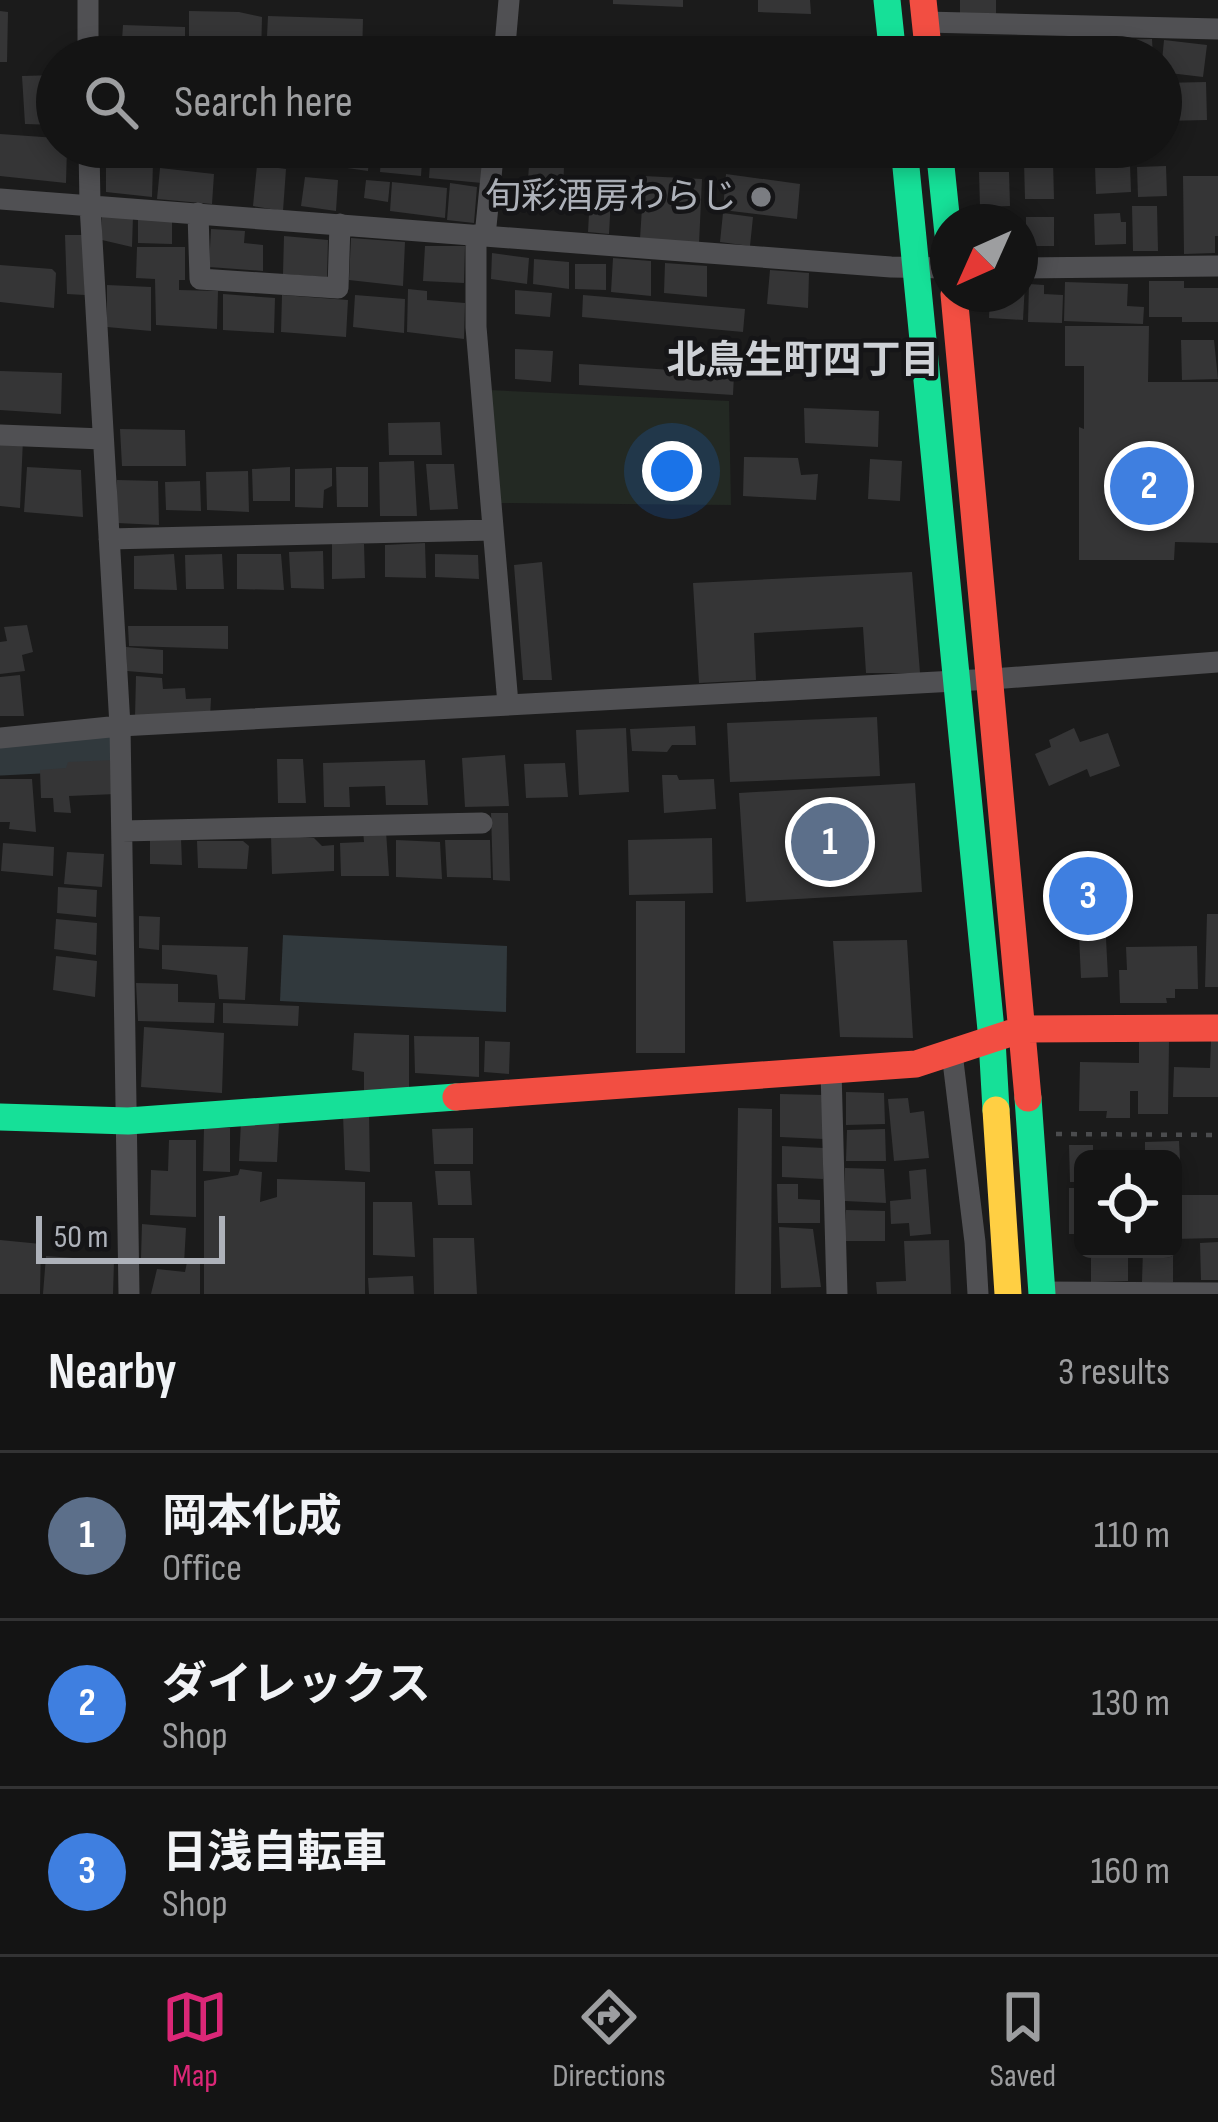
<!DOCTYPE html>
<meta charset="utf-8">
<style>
body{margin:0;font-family:"Sofia Sans Condensed","Noto Sans JP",sans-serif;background:#212122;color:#f1f3f6}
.controls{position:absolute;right:36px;bottom:36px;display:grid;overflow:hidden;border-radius:18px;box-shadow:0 6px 18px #0003}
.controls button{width:108px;height:108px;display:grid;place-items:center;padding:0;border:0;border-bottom:3px solid #333334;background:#141414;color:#f1f3f6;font:60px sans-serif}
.compass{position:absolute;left:930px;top:204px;width:108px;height:108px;border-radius:50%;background:#141414;box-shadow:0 6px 18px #0003;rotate:225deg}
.scale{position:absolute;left:36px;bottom:30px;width:189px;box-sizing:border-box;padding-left:12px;border:6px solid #aeb2ba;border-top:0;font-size:33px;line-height:42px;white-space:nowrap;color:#aeb2ba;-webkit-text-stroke:9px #151517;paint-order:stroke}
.you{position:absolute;left:672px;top:471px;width:42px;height:42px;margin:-30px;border:9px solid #fff;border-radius:50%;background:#1a73e8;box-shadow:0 0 0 18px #1a73e833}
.badge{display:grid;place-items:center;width:78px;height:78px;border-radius:50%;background:#db2777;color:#fff;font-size:39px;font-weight:700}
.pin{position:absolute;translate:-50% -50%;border:6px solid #fff;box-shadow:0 3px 12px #0006}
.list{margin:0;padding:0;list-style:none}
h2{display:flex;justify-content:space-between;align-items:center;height:156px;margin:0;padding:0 48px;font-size:51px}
h2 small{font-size:39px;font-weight:400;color:#9d9ea0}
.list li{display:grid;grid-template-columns:78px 1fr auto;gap:36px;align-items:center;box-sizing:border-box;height:168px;padding:0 48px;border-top:3px solid #333334}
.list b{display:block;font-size:45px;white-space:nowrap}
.list p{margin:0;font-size:39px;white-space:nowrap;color:#9d9ea0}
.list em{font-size:39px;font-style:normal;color:#9d9ea0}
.icon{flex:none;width:66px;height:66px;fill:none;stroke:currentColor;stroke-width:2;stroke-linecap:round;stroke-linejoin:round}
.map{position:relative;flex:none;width:1218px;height:1294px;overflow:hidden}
.search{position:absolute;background:#141414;box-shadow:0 6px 18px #0003;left:36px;right:36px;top:36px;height:132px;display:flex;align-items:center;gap:30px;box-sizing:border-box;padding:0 42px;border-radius:66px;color:#9d9ea0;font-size:45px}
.sheet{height:660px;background:#141414}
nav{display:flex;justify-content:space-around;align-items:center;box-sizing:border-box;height:168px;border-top:3px solid #333334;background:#141414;font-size:33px;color:#9d9ea0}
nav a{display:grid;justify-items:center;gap:6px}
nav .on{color:#db2777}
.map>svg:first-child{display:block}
.green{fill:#232923}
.water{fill:#31393d}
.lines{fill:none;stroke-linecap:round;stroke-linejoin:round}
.river{stroke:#31393d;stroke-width:45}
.building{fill:#353536}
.path{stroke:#4b4c4e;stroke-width:4.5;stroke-dasharray:6 9;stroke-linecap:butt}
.street{stroke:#505053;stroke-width:21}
.fast{stroke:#16e098;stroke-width:27}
.slow{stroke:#ffcf43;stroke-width:27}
.jam{stroke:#f24e42;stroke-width:27}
.poi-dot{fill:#7b7d82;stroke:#151517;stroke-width:4.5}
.labels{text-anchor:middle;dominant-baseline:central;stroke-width:9;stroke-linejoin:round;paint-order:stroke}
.poi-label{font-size:36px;fill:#aeb2ba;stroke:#151517;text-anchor:end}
.neighbourhood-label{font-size:39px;font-weight:bold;fill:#ced1d6;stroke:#151517}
</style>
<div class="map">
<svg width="1218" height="1294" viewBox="0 0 1218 1294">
<rect width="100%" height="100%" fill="#1b1b1b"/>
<path class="green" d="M488,390L729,401L731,505L500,503Z"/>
<path class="water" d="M283,935L507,946L506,1012L280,1001Z"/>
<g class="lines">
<path class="river" d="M0,753L99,748"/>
</g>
<path class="building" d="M613,0H683V7L613,4Z
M758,0H810L811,14L758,12Z
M960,0H996V15H960Z
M0,11L8,12L7,62H0Z
M189,11L239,12L262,17L261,57H189Z
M268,16L363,19L362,57H266Z
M123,25L185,27V57L121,56Z
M1096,38L1097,52L1108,51V57H1076L1075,39Z
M1152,39L1153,57H1114V40Z
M1164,40L1207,45L1203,77L1161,72Z
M1041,42H1069V57H1041Z
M975,43H1014V57H975Z
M57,75V125L25,124L22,76Z
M1206,82L1207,120L1161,121V83Z
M0,134L57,138V147H67L66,183L0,176Z
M109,147H222L220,164L109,152Z
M335,147H370L368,171L333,166Z
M382,147H423L421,176L380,172Z
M431,147H462V156L483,157L482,183L429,178Z
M752,147H787V160L752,157Z
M814,147L872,152L871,167L813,162Z
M106,158L153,162L152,197L106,192Z
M1053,161L1054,199H1025L1024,162Z
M1130,164L1131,192L1096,194L1095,166Z
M257,165L286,169L283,211L253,206Z
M529,166H564L563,193L527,191Z
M1166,166L1167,196L1138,197L1137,167Z
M160,168L214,174L212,204L157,199Z
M979,172H1009L1010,206L980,207Z
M726,174L800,184L797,219L723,210Z
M644,176L702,179L699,244L640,239Z
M1183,176H1218V236H1215V253L1184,254Z
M305,177L338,180L336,211L301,206Z
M366,180L390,182L388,202L364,198Z
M392,182L447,188L445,218L390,211Z
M450,183L477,187L474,223L447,220Z
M590,196L611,198L609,234L588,232Z
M1132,206H1157L1158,251H1133Z
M723,213L753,217L750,246L720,242Z
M1120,213L1121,222H1126V244L1095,245L1094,214Z
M102,215L133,216L132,247L102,240Z
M138,216L172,217V244L138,243Z
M1026,217H1054V246H1026Z
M211,229L245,231L244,243L263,245V271L209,267Z
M65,235H83L85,295L67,294Z
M284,236L328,240L327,277L283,274Z
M351,238L405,242L403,286L349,280Z
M425,246H465L464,283L423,281Z
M137,247H185V280H179V290L218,291L217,329L156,325L155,279L136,278Z
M492,253L529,258L527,284L491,279Z
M613,258L651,261V296L611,292Z
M534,259L569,262V289L533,284Z
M665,263L707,266V297L664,293Z
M575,264H606V290L575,289Z
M0,265L52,269L56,273L54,308L0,302Z
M770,270L809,273L808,308L767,304Z
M1149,281H1184V288H1218V322H1182V317H1149Z
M1065,282L1128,284L1127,306L1144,307L1143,324L1064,321Z
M1020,283H1025L1023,320L989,318L990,294H1020Z
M1029,284L1044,285V294L1063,295L1062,323L1028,322Z
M107,285L151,287V331L107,327Z
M408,289L427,291V300L465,303L464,339L407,332Z
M515,290L552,293L550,317L515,314Z
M223,294L275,298L274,333L223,330Z
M282,295L348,300L346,337L281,332Z
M355,295L405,299L404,333L353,327Z
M583,295L745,309L743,332L582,317Z
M1065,326H1149L1148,382H1218V543L1175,542L1174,560H1079V427L1084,429V366H1065Z
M1181,340H1214L1218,379L1182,380Z
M515,349L553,351L551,382L515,379Z
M579,364L734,374L733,395L579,385Z
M0,371L62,373L61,414L0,410Z
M804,408L879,411L878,447L805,443Z
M440,422L442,455H389L388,423Z
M120,429L185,430L186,466H122Z
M0,438L23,439L20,508L0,506Z
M744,457L798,458L801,475L818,474L816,500L743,496Z
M870,459L902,461L900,501L868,499Z
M414,461L417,516H380L379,462Z
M426,464H454L458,509L430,510Z
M27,467L81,470L83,517L24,512Z
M290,467V501H253L252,469Z
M336,467H368V507H337Z
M332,468V486L324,490L323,508L295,507V469Z
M248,471L249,512L207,510L206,472Z
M117,480L158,481L159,525L117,523Z
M200,481L201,511L166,510L165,482Z
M425,543L426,578L385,577V545Z
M332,544H364L365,578L332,579Z
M323,551L324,589L291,588L289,552Z
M174,554L177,590L134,589V556Z
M222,554L224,589H186L185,555Z
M237,554H281L284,590L237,589Z
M435,554L478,555L479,579L435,577Z
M542,562L552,680H523L514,565Z
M912,572L920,673H866L863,627L754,633L756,680L699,683L693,583Z
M27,625L33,652L22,655L25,671L0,674V642L7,641L4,627Z
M128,626H228V649L129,646Z
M126,647L163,650V674L127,671Z
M20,675L24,716H0V677Z
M136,676L162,678L163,689L185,688L186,699L211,698L210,718L135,717Z
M877,717L880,776L730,782L727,723Z
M695,726L696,745H672L667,752L632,751L630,729Z
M626,728L629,792L579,795L576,730Z
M1074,728L1080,742L1108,733L1120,766L1090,777L1087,769L1049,786L1035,754L1051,747L1049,740Z
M505,755L509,806L465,807L462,758Z
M277,759H303L306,803H278Z
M114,760L116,794L69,796L71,813L54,812L53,798H41L40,770L66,768L68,762Z
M425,760L428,805H386L385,786L349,787L350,807H324L323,763Z
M565,763L568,797L526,798L524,764Z
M662,775H677L679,780L714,779L716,809L664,813Z
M0,779H32L36,832L9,829L10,822H0Z
M915,783L922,892L746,902L739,793Z
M491,813H508L510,881L493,880Z
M363,830L386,831L389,876H341L340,843L364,842Z
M271,835L314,838L322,846L334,845V871L272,874Z
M712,838L713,893L629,895L628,840Z
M150,839H181L182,865L150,864Z
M396,840L440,842L442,879L396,877Z
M445,840H490L491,878L447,877Z
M197,841H243L249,846L247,869L198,868Z
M3,843L54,847L53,876L1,871Z
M67,852L104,854L102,887L64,884Z
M1102,862L1108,977L1081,978L1078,915H1073L1072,874L1091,873V863Z
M58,887L97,890L96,917L57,913Z
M636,901H685V1053H636Z
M1207,914H1218V987H1205Z
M139,916L160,917L159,950L139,948Z
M56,919L97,923L96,955L54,949Z
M907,940L913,1038L840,1037L833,941Z
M162,945L248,947L245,1000L219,999L217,975L162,969Z
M1197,946L1198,989H1175V998H1166L1167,1003H1120L1119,970H1127L1126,947Z
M56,956L97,961L95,997L53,990Z
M136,983L178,984V1002L215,1003L214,1023L138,1021Z
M223,1003L299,1006L298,1026L223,1023Z
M144,1027L224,1033L222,1093L141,1087Z
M354,1033L409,1035V1088L364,1091V1072L352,1070Z
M414,1036L479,1037V1077L415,1073Z
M485,1041L510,1042L509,1074L484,1072Z
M1211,1041H1218V1097H1173L1174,1067L1210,1068Z
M1139,1042H1169L1168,1114H1138V1091H1130V1118H1106L1107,1111H1079L1080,1062L1139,1063Z
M846,1092L884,1093L885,1124L846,1125Z
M780,1094L824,1095V1139L780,1137Z
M908,1098L910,1113L924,1111L929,1158L894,1161L888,1099Z
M738,1108L772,1109L771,1294H735Z
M343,1114H369L370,1172L345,1170Z
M241,1122L279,1124L277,1162L239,1161Z
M204,1128H230V1172L203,1171Z
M473,1128V1164H434L432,1129Z
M885,1129L886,1161H846L847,1130Z
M169,1140H196V1217L150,1215L151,1170L168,1171Z
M1179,1141L1180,1160L1145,1159V1142Z
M1069,1145H1093V1159H1083V1182H1070Z
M782,1146L824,1148L823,1179L782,1177Z
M845,1168L884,1169L886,1203L845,1201Z
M240,1169L262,1172L260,1202L277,1197V1179L365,1182V1294H204V1181L238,1175Z
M926,1169L931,1234L910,1236L909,1223L891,1224L890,1201L911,1199L909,1171Z
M435,1171H470L472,1205H438Z
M777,1184H798V1199L820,1200V1223H778Z
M1069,1188H1083V1234H1069Z
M1173,1195H1218V1238L1173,1239Z
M373,1202H412L415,1257L373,1255Z
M846,1210L885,1211V1241H845Z
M142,1224L186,1228L184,1264L141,1258Z
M779,1227L813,1229L821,1287L781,1288Z
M433,1238H474L477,1294H434Z
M0,1240L41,1244L40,1294H0Z
M949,1240L951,1294H877L876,1282L906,1281L904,1241Z
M1218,1242V1280H1201L1200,1243Z
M1091,1249H1128V1281L1091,1282Z
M1143,1249H1173V1282H1142Z
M46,1256L114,1261L113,1294H43Z
M187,1262L200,1264V1294H151L157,1269L185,1272Z
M413,1276L414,1294H369L368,1278Z"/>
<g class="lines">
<path class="path" d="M1056,1134L1218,1135"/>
<path class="street" d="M88,0V57
M925,22L1218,29
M504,57L509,0
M89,147L90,205L120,726L129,1294
M0,199L891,267L948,268
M198,213L200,279L338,288L340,224
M476,235V327L508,704
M485,236L494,147
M1020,268L1218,266
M0,435L103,439
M109,539L493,530
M0,738L120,726L992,679L1218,662
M122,831L482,823
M952,1053L975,1242L978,1294
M831,1070L837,1294
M1042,1292L1218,1293"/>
<path class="fast" d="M887,0L893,57
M904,147L992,1040L996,1110
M939,147L948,234
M1028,1098L1042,1294
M0,1117L128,1121L456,1097"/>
<path class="slow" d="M996,1110L1008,1294"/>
<path class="jam" d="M923,0L929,57
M954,294L1028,1098
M456,1097L916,1064L1023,1029L1218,1028"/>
</g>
<circle class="poi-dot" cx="761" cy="197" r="12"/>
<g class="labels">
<g class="poi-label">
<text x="737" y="197">旬彩酒房わらじ</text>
</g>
<g class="neighbourhood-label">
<text x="803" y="361">北鳥生町四丁目</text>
</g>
</g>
</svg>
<div class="controls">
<button><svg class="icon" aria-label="locate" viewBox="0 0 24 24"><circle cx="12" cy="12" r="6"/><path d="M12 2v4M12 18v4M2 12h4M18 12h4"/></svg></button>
</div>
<svg class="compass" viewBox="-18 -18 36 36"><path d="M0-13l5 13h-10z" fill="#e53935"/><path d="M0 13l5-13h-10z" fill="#9d9ea0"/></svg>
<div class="scale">50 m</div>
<div class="you"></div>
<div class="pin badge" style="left:830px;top:842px;background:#5c6f8a">1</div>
<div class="pin badge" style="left:1149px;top:486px;background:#3f7fe0">2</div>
<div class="pin badge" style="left:1088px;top:896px;background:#3f7fe0">3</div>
<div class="search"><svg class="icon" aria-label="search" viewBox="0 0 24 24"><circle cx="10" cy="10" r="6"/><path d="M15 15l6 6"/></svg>Search here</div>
</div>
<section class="sheet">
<h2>Nearby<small>3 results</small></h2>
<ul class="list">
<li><span class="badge" style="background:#5c6f8a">1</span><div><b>岡本化成</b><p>Office</p></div><em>110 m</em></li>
<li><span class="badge" style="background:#3f7fe0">2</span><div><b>ダイレックス</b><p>Shop</p></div><em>130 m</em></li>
<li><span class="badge" style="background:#3f7fe0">3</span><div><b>日浅自転車</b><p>Shop</p></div><em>160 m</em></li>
</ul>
</section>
<nav>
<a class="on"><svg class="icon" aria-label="map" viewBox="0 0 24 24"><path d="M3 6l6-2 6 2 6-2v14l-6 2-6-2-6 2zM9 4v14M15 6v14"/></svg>Map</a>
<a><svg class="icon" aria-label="directions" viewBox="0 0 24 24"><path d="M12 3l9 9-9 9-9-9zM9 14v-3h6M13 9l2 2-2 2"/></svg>Directions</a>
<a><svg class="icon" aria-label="saved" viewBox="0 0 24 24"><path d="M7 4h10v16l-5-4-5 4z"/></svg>Saved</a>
</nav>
